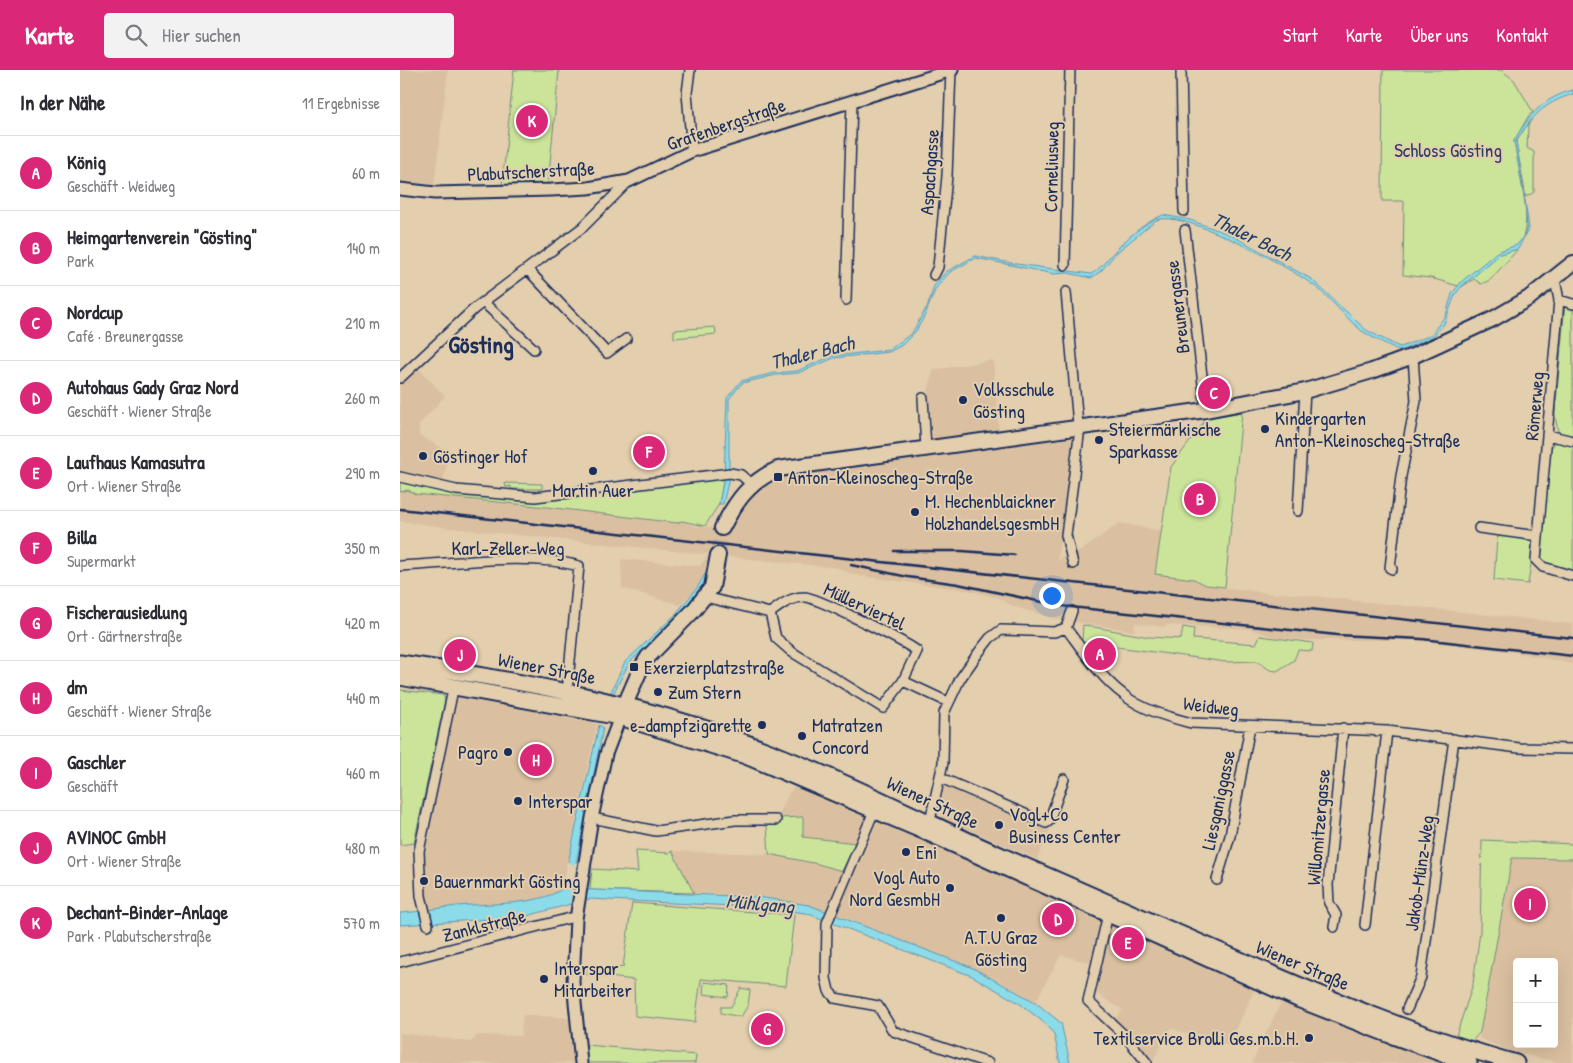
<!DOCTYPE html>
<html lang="de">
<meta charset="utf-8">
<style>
body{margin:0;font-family:"Patrick Hand",sans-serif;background:#f2f2f3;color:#2b2b33}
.controls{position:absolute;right:15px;bottom:15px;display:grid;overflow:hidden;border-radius:5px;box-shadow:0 5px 20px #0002}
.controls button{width:45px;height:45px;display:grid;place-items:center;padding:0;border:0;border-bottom:1px solid #e1e1e2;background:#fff;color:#2b2b33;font:25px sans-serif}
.you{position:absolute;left:651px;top:525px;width:18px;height:18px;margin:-12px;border:4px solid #fff;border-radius:50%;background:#1a73e8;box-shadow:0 0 0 8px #1a73e833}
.badge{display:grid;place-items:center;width:32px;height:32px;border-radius:50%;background:#db2777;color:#fff;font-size:16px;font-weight:700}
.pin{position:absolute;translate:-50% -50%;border:2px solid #fff;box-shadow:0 1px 5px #0006}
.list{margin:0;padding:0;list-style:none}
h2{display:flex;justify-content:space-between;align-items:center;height:65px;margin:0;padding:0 20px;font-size:21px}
h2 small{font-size:16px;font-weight:400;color:#7c7c81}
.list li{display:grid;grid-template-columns:32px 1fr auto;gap:15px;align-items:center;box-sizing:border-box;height:75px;padding:0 20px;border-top:1px solid #e1e1e2}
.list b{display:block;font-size:19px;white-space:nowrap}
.list p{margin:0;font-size:16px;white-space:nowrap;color:#7c7c81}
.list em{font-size:16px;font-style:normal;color:#7c7c81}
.icon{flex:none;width:28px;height:28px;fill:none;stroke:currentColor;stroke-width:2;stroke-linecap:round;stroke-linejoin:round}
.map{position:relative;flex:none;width:1173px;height:993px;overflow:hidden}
header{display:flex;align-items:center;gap:30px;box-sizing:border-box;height:70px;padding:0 25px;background:#db2777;color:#fff}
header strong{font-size:24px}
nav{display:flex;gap:28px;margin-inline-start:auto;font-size:18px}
.search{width:350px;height:45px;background:#f2f2f3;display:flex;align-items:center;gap:12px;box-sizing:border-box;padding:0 18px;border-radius:5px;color:#7c7c81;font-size:19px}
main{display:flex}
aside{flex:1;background:#fff}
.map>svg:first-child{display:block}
.built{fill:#dac0a0;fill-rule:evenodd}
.green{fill:#cbe49a;stroke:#738a7c}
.water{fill:#8cdbe9;stroke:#5f96b1}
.pier{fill:#e3cead}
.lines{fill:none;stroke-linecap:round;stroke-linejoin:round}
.secondary-tunnel{stroke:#bbae9d;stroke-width:14;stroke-dasharray:14 7;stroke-linecap:butt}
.minor-casing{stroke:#1b2f5e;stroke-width:12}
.tertiary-casing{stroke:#1b2f5e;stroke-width:15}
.secondary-casing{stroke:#1b2f5e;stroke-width:18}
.primary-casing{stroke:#1b2f5e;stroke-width:19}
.minor{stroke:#e3cead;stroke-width:9}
.tertiary{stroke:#e3cead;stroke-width:11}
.secondary{stroke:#e3cead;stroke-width:14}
.primary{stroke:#e3cead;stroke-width:15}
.rail{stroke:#1b2f5e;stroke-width:2.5}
.poi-dot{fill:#1b2f5e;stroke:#e3cead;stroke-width:2}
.labels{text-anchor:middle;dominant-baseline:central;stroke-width:4;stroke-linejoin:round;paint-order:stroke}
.street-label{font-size:19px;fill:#1b2f5e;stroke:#e3cead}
.park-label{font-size:19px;fill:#2d4164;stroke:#e3cead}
.poi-label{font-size:19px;fill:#1b2f5e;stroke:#e3cead;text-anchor:start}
.water-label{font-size:20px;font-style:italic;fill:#26406c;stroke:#e3cead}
.district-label{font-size:24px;font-weight:bold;fill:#1b2f5e;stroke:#e3cead}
</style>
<header>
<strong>Karte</strong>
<div class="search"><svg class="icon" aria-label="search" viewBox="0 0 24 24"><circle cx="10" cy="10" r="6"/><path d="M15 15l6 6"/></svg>Hier suchen</div>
<nav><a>Start</a><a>Karte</a><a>Über uns</a><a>Kontakt</a></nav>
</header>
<main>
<aside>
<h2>In der Nähe<small>11 Ergebnisse</small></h2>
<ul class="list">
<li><span class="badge">A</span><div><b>König</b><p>Geschäft · Weidweg</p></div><em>60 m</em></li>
<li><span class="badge">B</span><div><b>Heimgartenverein &quot;Gösting&quot;</b><p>Park</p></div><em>140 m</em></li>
<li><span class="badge">C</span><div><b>Nordcup</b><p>Café · Breunergasse</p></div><em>210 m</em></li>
<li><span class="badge">D</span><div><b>Autohaus Gady Graz Nord</b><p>Geschäft · Wiener Straße</p></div><em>260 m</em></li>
<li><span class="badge">E</span><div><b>Laufhaus Kamasutra</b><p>Ort · Wiener Straße</p></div><em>290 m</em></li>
<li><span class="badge">F</span><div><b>Billa</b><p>Supermarkt</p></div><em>350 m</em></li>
<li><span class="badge">G</span><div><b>Fischerausiedlung</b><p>Ort · Gärtnerstraße</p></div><em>420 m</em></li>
<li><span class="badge">H</span><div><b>dm</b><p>Geschäft · Wiener Straße</p></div><em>440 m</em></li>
<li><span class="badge">I</span><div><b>Gaschler</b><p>Geschäft</p></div><em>460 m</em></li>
<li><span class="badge">J</span><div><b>AVINOC GmbH</b><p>Ort · Wiener Straße</p></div><em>480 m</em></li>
<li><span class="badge">K</span><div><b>Dechant-Binder-Anlage</b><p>Park · Plabutscherstraße</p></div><em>570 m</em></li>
</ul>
</aside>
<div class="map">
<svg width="1173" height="993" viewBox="0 0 1173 993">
<rect width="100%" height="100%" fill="#e3cead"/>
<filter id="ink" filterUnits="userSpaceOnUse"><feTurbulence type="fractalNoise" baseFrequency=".02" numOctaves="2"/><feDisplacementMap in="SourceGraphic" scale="10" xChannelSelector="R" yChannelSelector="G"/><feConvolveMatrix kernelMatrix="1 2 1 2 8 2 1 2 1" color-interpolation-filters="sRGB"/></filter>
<g filter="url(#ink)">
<path class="built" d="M0,0H48L34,116L0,112Z
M593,290L599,362L533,371L528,323L533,300Z
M17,297L45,326L19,355V365L50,383L43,410L45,422L0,411V314Z
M668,367L673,373L657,492L661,488L681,481L719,453L762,461L755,504L794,509L806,515L875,524L884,523L1173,554V594L1114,582L1012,570H904L875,567L850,559L767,555L765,557L735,553L734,561L651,548L613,536L599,528L567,520L454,505L438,498L50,458L0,451V422L8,420L15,424L147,437L277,453L282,451L295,456L331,459L334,449L348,429L360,418L389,404L411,398L552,384Z
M308,485L306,501L295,520L280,535L222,518L221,489L300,496Z
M0,620L43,625L52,628L67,626L197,653L162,819L156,823L122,833L55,836L27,841L18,796L25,790L23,764L14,773L26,713Z
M548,713L650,759L637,789L542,748L540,740L544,715Z
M398,714L464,746L465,754L456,773L402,767L404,756L377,748L389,723Z
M480,751L855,918L829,975L805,971L771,958L753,990L714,950L723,940L686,917L692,893L661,885L635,932L595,908L434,844L471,754Z
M272,781L368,784L418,794L442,801L425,842L408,835L358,827L294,823Z
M1110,785L1173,789V993H1162L1112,982L1079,968ZM1117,892H1154V974H1117Z
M881,932L1049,993H852Z
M123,945L171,948L176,993H0V963L71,972L77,965L121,966Z"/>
<path class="green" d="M114,0H159L148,113L133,116H102Z
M983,0H1101L1114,10L1133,42L1129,45L1114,71C1117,93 1137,160 1117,175C1113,178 1107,178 1103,180C1087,190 1071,203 1058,216L1031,208L1003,205L1004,131H982Z
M1133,46L1128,56L1127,78L1134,82V122L1126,127L1116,72Z
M1118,179L1090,210L1081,214L1074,209L1061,217L1100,184Z
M1165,235L1173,237V367L1158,362L1155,344Z
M315,257L316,264L274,268V260Z
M842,342L825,517L806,515L794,509L755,504L771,397L807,348Z
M1160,371L1173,374V502L1145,493L1141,486L1150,379L1154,374Z
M324,407L319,434L305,456L282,451L277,453L147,437L15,424L8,420L0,422V411L45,422L122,431L168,429Z
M105,413L142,414V419H111V416L106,417Z
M1105,464L1132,470L1134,473L1128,514L1094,510L1097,468Z
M683,555L749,567L781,569L783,557L794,559L793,569L856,574L860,566L913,573L912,581L898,580L894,590L877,601L870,600L857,591L826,592L682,572Z
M0,620L43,625L45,630L14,773L0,775Z
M403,747V767L456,773L442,801L418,794L369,784L367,755L378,754L379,748Z
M1082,770L1173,774V789L1112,788L1080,962L1072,971L1056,966L1073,914L1080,862Z
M236,781L269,783L272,781L294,823L190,820L192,799L238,802Z
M232,833L394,845L386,916L301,909L295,952L235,946L234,910L186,904V898L214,899L223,897Z
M304,912L329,915L328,927L303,924Z
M341,918L350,920L348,935L341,947L321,943V937H331Z
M186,975L296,985L295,993H187Z"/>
<path class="water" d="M1173,20V24C1143,33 1132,47 1116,71L1129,158L1118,179L1100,184L1061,217L1055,225L1044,254L1032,267L1002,280L996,279C985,273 972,268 962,261C943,246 929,225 909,212C883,194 783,139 756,150L716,183L701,201L691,208L668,203L654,204L576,188L550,202L536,218L525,245L516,261L502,275L489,282L434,288L398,303L376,305L342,313L329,329V408L323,434H319L324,407L327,328L341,311L375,303L397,301L432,286L489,280L512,263L528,235L534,216L546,202L575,186L616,194L691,204C701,199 705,191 713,183C726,169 745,152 763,145L790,150L831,165L911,209L966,260L997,276L1001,277L1031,265L1046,245L1052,224L1061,212L1097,182L1117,175L1124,166L1127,156L1125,133L1114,71C1129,45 1143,28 1173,20Z
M305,504L309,506L301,520L276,548L229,593L213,624H210L225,592L274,546L297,518Z
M199,655L203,658L171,819L358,827L409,835L573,898L635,932L661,953L670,993H660L654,964L647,955L619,933L572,906L406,843L354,837L189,829L123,847L0,855V843C20,842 38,838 57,836C88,833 137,836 162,819Z"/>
<path class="pier" d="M167,791L173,795L178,791L174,817L188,818L186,832L170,833L172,815L168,813L163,816Z"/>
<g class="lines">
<path class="secondary-tunnel" d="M318,485L322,458"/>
<defs>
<path id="minor" d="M290,0L287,23L292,81
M781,0L784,141
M785,160L806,340
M665,195L670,0
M127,199L207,283L226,269
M534,205L538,197L547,106L551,0
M1155,210L1159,230L1136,490L1143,497L1173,506
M666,222L679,366L666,465L673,494
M446,230L452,31
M1159,230L1173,234
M83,232L134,279
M0,308L74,239L183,157L229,111
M523,328L526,378
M1148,365L1173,371
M0,407L56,420L135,427L330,403L341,405L351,414
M898,441L905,321
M1079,458L1138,466
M0,496C54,494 127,482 179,496L167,622
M992,499L990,498L1001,406L1016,331L1013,286
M305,527L370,543C380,536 390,527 404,527C415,526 505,572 517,581L503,611L483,638L392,582L376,568L370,543
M666,558C684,582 700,607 724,625C742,640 769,647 791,653L987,661L1119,678L1173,679
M503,611L548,632
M541,708L646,753L649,751L664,709
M474,741L427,853L426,908L429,921L435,928L478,936L493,961L588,993
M192,748L256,761L335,750H376
M529,755L543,693L544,643L560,609L579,582L590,568L601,560L654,562L666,558L672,541
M817,810L830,766L850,656
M708,844L688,931L726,967L747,993
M28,855L21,826L19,781L54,615
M965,855L987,661
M934,857L936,845L929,833L928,815L943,658
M0,892L170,848L176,849
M1007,939L1021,907L1054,669"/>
<path id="tertiary" d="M0,119L35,123L151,120L188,118L229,111L292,81L552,0
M181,993L173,912L176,849L192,748L206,684L220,647"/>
<path id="secondary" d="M322,458C336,431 349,412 378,399L806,340L905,321L972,301L1013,286L1093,249L1129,228L1173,193
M221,644L240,600L248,587L293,541L312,517L318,485"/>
<path id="primary" d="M0,593C118,610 237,632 349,674C430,704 506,742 584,778C672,817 759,855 847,893C935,931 1024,968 1116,993
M0,607L220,647L346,686L526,762L900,930L990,965L1069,993"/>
</defs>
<use href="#minor" class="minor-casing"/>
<use href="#tertiary" class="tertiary-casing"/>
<use href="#secondary" class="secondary-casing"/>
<use href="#primary" class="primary-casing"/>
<use href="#minor" class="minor"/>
<use href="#tertiary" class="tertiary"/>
<use href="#secondary" class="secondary"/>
<use href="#primary" class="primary"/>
<path class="rail" d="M0,439L1173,568
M494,481H562L615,485
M451,495L508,507L558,514L661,536L937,565L1022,569L1173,586"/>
</g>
</g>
<g class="poi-dot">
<circle cx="563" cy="330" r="5"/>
<circle cx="865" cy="359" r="5"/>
<circle cx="699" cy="370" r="5"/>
<circle cx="23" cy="386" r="5"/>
<circle cx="193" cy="401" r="5"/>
<rect x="373" y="402" width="10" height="10" rx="2.5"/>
<circle cx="515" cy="442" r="5"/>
<rect x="229" y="592" width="10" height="10" rx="2.5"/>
<circle cx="258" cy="622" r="5"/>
<circle cx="362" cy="655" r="5"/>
<circle cx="402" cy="666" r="5"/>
<circle cx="108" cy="682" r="5"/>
<circle cx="118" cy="731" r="5"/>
<circle cx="599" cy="755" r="5"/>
<circle cx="506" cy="782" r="5"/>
<circle cx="24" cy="811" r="5"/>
<circle cx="550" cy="818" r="5"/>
<circle cx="601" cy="848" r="5"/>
<circle cx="144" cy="909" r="5"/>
<circle cx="909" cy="968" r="5"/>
</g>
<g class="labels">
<g class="street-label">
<text transform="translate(326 54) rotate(-19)">Grafenbergstraße</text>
<text transform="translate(651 97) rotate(-89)">Corneliusweg</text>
<text transform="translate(131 101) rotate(-3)">Plabutscherstraße</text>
<text transform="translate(529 102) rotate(-86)">Aspachgasse</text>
<text transform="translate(777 237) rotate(-97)">Breunergasse</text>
<text transform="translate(1134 336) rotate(-85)">Römerweg</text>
<text x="108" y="478">Karl-Zeller-Weg</text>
<text transform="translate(465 536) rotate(25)">Müllerviertel</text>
<text transform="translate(147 598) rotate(11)">Wiener Straße</text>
<text transform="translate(811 636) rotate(7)">Weidweg</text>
<text transform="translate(818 730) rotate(-78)">Liesganiggasse</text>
<text transform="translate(533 732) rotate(25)">Wiener Straße</text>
<text transform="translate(918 757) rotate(-85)">Willomitzergasse</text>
<text transform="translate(1019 803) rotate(-82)">Jakob-Münz-Weg</text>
<text transform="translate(84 855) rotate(-14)">Zanklstraße</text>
<text transform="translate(903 895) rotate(23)">Wiener Straße</text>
</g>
<g class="park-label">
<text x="1048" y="80">Schloss Gösting</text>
</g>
<g class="poi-label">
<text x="573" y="319">Volksschule<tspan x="573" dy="22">Gösting</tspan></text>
<text x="875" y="348">Kindergarten<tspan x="875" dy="22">Anton-Kleinoscheg-Straße</tspan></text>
<text x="709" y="359">Steiermärkische<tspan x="709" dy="22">Sparkasse</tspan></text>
<text x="33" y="386">Göstinger Hof</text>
<text x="388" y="407">Anton-Kleinoscheg-Straße</text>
<text x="193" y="420" text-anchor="middle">Martin Auer</text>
<text x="525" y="431">M. Hechenblaickner<tspan x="525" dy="22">HolzhandelsgesmbH</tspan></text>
<text x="244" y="597">Exerzierplatzstraße</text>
<text x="268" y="622">Zum Stern</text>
<text x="352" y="655" text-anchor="end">e-dampfzigarette</text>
<text x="412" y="655">Matratzen<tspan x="412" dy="22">Concord</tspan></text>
<text x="98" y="682" text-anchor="end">Pagro</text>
<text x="128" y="731">Interspar</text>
<text x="609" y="744">Vogl+Co<tspan x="609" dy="22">Business Center</tspan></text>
<text x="516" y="782">Eni</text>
<text x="540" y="807" text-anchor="end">Vogl Auto<tspan x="540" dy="22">Nord GesmbH</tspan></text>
<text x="34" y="811">Bauernmarkt Gösting</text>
<text x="601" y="867" text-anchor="middle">A.T.U Graz<tspan x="601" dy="22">Gösting</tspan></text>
<text x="154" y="898">Interspar<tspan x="154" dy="22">Mitarbeiter</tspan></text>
<text x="899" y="968" text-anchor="end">Textilservice Brolli Ges.m.b.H.</text>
</g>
<g class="water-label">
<text transform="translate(852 166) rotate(26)">Thaler Bach</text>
<text transform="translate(412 282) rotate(-14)">Thaler Bach</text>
<text transform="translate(360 833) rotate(5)">Mühlgang</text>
</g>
<g class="district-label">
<text x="81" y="274">Gösting</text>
</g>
</g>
</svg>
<div class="controls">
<button>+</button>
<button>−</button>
</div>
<div class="you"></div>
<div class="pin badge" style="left:700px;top:584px">A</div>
<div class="pin badge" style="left:800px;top:429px">B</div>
<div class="pin badge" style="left:814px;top:323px">C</div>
<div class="pin badge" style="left:658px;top:849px">D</div>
<div class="pin badge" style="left:728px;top:873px">E</div>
<div class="pin badge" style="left:249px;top:382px">F</div>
<div class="pin badge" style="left:367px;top:959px">G</div>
<div class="pin badge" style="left:136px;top:690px">H</div>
<div class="pin badge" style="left:1130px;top:834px">I</div>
<div class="pin badge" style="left:60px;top:585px">J</div>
<div class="pin badge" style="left:132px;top:51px">K</div>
</div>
</main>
